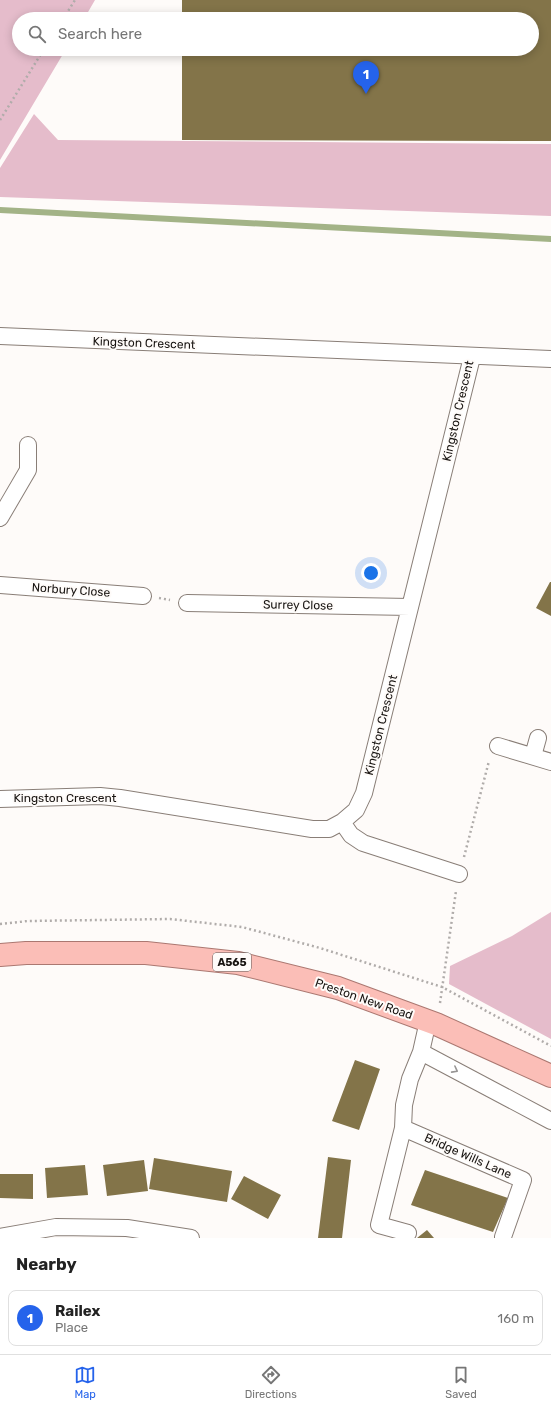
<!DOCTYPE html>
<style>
body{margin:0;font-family:Rubik,sans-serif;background:#f6f6f6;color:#222}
.you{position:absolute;left:371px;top:573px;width:14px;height:14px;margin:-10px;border:3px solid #fff;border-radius:50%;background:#1a73e8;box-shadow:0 0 0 6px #1a73e833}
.badge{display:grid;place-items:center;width:26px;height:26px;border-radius:50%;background:#2563eb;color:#fff;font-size:13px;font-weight:700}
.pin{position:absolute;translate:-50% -33px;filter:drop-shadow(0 1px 2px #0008)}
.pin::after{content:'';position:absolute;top:21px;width:14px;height:12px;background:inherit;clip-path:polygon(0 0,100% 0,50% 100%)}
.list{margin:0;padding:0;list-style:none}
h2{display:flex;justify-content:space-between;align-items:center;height:52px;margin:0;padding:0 16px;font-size:17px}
h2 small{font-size:13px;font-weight:400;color:#767676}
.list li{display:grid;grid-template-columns:26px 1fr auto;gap:12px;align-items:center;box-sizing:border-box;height:56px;margin:0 8px 8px;padding:0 8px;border:1px solid #e0e0e0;border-radius:8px}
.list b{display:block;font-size:15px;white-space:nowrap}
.list p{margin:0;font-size:13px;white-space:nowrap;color:#767676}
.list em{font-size:13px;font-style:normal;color:#767676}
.icon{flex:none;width:22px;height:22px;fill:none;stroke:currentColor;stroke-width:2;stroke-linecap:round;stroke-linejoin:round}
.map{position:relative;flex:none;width:551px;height:1238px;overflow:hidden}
.search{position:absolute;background:#fff;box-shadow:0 2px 10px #0003;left:12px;right:12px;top:12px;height:44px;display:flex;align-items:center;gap:10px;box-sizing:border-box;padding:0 14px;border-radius:22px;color:#767676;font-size:15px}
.sheet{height:116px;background:#fff}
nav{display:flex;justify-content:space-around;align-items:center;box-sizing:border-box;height:56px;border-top:1px solid #e0e0e0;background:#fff;font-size:11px;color:#767676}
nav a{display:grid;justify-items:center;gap:2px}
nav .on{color:#2563eb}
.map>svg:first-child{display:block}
.green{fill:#e5bccb}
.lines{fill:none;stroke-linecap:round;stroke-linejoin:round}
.stream{stroke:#a3b387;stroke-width:6}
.building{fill:#837449}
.minor-casing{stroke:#897e77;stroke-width:18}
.trunk-casing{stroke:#ab7871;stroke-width:24}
.path{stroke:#b0acaa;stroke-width:2.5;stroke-dasharray:2 3;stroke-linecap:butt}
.minor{stroke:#fff;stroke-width:16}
.trunk{stroke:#fbbeb7;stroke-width:22}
.oneway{stroke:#979594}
.labels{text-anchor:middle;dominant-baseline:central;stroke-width:4;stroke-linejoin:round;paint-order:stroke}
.shield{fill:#fefbf9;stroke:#5d5957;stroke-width:1}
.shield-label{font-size:11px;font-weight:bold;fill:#181411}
.street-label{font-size:12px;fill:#181411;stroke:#fefbf9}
</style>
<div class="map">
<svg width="551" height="1238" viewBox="0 0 551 1238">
<rect width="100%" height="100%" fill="#fefbf9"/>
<path class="green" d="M0,0H95L84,19H19V49H66L0,160Z
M34,114L58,140L551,144V216L0,197V168Z
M551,912V1039L449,984L450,966L512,936Z"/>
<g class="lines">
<path class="stream" d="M0,210L551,239"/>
</g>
<path class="building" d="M182,0H551V141L182,140V49H532V19H182Z
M550,582H551V616L536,608Z
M355,1060L380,1069L359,1130L332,1121Z
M328,1157L351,1160L342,1238H318Z
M154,1158L232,1171L227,1202L149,1189Z
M144,1160L148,1191L107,1196L103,1165Z
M85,1165L88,1195L47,1198L45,1168Z
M425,1170L508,1198L493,1232L411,1205Z
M0,1174H33V1199L0,1198Z
M244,1176L281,1195L268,1219L231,1199Z
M427,1230L434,1238H417Z"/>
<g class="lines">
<defs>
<path id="minor" d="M0,336L551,359
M0,518L28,470V445
M0,585L143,596
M187,603L410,607
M498,746L551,762
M533,756L538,738
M0,799L100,796L120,798L312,829H329L342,822L351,835L363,843L459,874
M342,822L356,810L364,793L472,357
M421,1052L551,1121
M403,1128L523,1180L503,1237
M408,1233L379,1225L403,1128L404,1105L410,1079L421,1052L428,1021
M0,1237L56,1227L127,1228L191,1238"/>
<path id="trunk" d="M0,955L26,953H146L238,963L338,988L436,1024L551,1076"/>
</defs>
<use href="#minor" class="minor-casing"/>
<use href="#trunk" class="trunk-casing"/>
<path class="path" d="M63,19L75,0
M0,120L44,49
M159,598L170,600
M464,857L489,761
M0,924L28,921L170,919L242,927L320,948L442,987L551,1046
M440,1003L456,891"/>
<use href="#minor" class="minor"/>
<use href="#trunk" class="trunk"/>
</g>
<defs><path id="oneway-chevron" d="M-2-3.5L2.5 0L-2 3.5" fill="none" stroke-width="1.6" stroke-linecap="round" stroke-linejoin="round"/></defs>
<use class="oneway" href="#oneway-chevron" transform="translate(455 1070) rotate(28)"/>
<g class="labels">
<rect class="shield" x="213" y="953" width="38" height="18" rx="3"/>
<g class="shield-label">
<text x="232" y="962">A565</text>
</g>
<g class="street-label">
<text transform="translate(144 343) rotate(2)">Kingston Crescent</text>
<text transform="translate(458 411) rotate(-77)">Kingston Crescent</text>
<text transform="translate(71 590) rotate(4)">Norbury Close</text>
<text transform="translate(298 605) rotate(1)">Surrey Close</text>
<text transform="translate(381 725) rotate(-76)">Kingston Crescent</text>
<text x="65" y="798">Kingston Crescent</text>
<text transform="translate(364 999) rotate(19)">Preston New Road</text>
<text transform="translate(468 1156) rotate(24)">Bridge Wills Lane</text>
</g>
</g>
</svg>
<div class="you"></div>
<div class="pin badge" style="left:366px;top:94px">1</div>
<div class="search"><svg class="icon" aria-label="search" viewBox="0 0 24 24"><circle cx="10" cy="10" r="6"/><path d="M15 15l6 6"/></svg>Search here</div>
</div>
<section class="sheet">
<h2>Nearby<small></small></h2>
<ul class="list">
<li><span class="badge">1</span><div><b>Railex</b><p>Place</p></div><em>160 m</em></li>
</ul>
</section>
<nav>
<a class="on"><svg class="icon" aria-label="map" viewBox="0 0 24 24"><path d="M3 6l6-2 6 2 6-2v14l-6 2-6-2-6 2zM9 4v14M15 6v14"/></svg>Map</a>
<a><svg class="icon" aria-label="directions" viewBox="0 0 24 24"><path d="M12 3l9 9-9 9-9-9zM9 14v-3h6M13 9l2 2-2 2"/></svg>Directions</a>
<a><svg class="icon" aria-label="saved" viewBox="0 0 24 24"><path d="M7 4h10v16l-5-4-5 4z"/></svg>Saved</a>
</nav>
